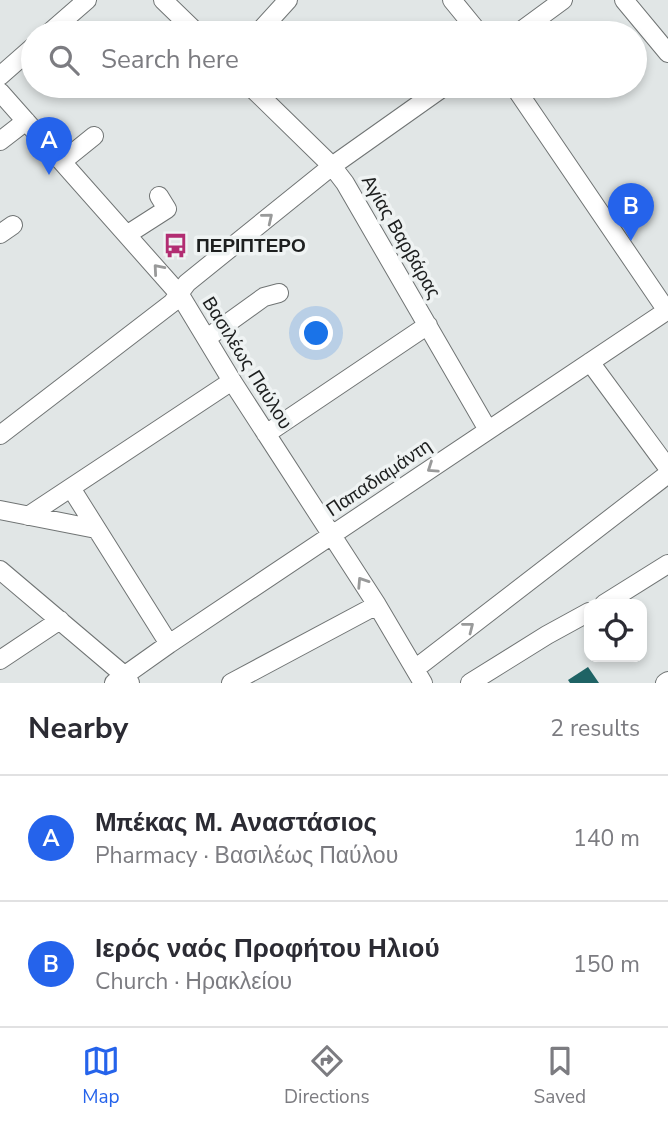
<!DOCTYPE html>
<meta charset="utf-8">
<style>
body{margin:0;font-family:"Nunito Sans",sans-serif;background:#f2f2f3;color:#2b2b33}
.controls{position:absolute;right:21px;bottom:21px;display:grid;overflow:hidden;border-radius:14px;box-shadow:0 4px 10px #0003}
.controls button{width:63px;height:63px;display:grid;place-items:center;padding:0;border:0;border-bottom:2px solid #e1e1e2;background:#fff;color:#2b2b33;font:35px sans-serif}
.you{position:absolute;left:317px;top:334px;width:24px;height:24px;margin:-18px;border:5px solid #fff;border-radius:50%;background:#1a73e8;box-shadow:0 0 0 10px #1a73e833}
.badge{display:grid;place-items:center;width:46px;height:46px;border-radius:50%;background:#2563eb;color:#fff;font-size:23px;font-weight:700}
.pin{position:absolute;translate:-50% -58px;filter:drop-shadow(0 2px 4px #0008)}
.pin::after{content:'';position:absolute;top:37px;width:24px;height:21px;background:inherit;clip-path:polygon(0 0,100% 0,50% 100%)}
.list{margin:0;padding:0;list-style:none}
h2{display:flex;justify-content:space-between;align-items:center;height:91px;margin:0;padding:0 28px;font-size:30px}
h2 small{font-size:23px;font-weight:400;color:#7c7c81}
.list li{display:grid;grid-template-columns:46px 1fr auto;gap:21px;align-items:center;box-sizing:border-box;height:126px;padding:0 28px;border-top:2px solid #e1e1e2}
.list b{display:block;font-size:26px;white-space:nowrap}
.list p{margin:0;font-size:23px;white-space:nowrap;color:#7c7c81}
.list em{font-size:23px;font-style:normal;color:#7c7c81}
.icon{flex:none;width:38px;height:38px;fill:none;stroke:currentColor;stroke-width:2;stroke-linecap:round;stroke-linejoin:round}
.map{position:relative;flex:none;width:668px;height:683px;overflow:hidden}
.search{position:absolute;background:#fff;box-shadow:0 4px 10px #0003;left:21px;right:21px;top:21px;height:77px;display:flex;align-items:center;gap:18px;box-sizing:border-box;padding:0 24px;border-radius:38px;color:#7c7c81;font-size:26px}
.sheet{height:343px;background:#fff}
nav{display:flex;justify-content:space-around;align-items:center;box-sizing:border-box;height:98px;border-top:2px solid #e1e1e2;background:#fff;font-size:19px;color:#7c7c81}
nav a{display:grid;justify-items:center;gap:4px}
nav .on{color:#2563eb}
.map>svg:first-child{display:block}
.building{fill:#1f6365}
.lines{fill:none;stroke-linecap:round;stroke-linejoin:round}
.minor-casing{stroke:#707474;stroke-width:20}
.minor{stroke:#fff;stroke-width:18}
.oneway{stroke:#999a9a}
.labels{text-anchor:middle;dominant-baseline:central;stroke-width:7;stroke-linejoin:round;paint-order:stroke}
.street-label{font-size:19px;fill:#1d1f1f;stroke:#eff3f3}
.poi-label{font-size:19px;font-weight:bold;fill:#1d1f1f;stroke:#eff3f3;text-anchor:start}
</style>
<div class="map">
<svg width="668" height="683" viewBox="0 0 668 683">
<rect width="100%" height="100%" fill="#e1e6e6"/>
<path class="building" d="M588,667L599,683H570L568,680Z"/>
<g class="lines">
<defs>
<path id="minor" d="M163,0L197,33
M452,0L479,33
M624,0L668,53
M49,33L87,0
M258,33L288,0
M518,33L563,0
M0,76L33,47
M250,86L332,166L345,183L488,430
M514,86L667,311
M0,92L180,295L232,381L377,605L423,683
M0,141L26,121
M63,161L94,136
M0,234L13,225
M128,234L167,209L159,196
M207,338L264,297L279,293
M590,362L668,468
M266,434L428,325
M0,435L172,303L187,283L332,166L445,86
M71,488L169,644
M0,510L96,529
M28,516L232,381
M0,570L124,675L130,683
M604,604L668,564
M0,660L60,620
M415,669L668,474
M114,683L169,644L668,310
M231,683L377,605
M470,683L547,635L589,612
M665,683L668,681"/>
</defs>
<use href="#minor" class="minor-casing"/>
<use href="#minor" class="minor"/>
</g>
<defs><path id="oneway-chevron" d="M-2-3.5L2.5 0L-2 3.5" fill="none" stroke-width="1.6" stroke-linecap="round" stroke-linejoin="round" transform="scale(1.75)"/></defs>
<g class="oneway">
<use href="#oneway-chevron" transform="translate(268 218) rotate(-39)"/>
<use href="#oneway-chevron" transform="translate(158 269) rotate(-131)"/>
<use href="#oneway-chevron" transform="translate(432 468) rotate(146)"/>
<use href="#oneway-chevron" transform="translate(362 582) rotate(-123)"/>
<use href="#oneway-chevron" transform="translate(469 627) rotate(-38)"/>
</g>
<defs>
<symbol id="bus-bare" viewBox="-9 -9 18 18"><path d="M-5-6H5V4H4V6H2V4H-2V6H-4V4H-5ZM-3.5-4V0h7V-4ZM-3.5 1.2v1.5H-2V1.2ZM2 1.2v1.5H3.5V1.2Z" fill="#b22d72" stroke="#eff3f3" stroke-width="2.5" paint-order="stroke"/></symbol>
</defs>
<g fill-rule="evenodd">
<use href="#bus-bare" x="158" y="228" width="35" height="35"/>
</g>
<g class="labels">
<g class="street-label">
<text transform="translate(401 237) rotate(60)">Αγίας Βαρβάρας</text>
<text transform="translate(247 363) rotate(58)">Βασιλέως Παύλου</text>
<text transform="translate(379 478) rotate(-34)">Παπαδιαμάντη</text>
</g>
<g class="poi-label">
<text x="196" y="246">ΠΕΡΙΠΤΕΡΟ</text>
</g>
</g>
</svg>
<div class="controls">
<button><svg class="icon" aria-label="locate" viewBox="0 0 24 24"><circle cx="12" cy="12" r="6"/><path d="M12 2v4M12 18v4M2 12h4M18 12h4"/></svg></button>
</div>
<div class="you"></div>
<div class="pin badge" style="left:49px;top:175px">A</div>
<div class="pin badge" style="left:631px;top:241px">B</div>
<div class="search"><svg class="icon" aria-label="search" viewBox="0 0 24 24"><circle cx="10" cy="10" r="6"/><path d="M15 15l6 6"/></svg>Search here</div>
</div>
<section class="sheet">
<h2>Nearby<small>2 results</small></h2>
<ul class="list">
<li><span class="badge">A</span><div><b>Μπέκας Μ. Αναστάσιος</b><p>Pharmacy · Βασιλέως Παύλου</p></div><em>140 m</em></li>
<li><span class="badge">B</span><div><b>Ιερός ναός Προφήτου Ηλιού</b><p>Church · Ηρακλείου</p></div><em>150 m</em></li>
</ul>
</section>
<nav>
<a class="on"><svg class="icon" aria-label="map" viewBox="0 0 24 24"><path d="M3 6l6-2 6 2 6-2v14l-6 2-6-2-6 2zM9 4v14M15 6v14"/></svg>Map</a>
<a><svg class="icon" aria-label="directions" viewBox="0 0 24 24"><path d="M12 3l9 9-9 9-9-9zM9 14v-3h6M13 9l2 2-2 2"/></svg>Directions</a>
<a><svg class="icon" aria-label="saved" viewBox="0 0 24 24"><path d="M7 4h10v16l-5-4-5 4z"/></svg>Saved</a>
</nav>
